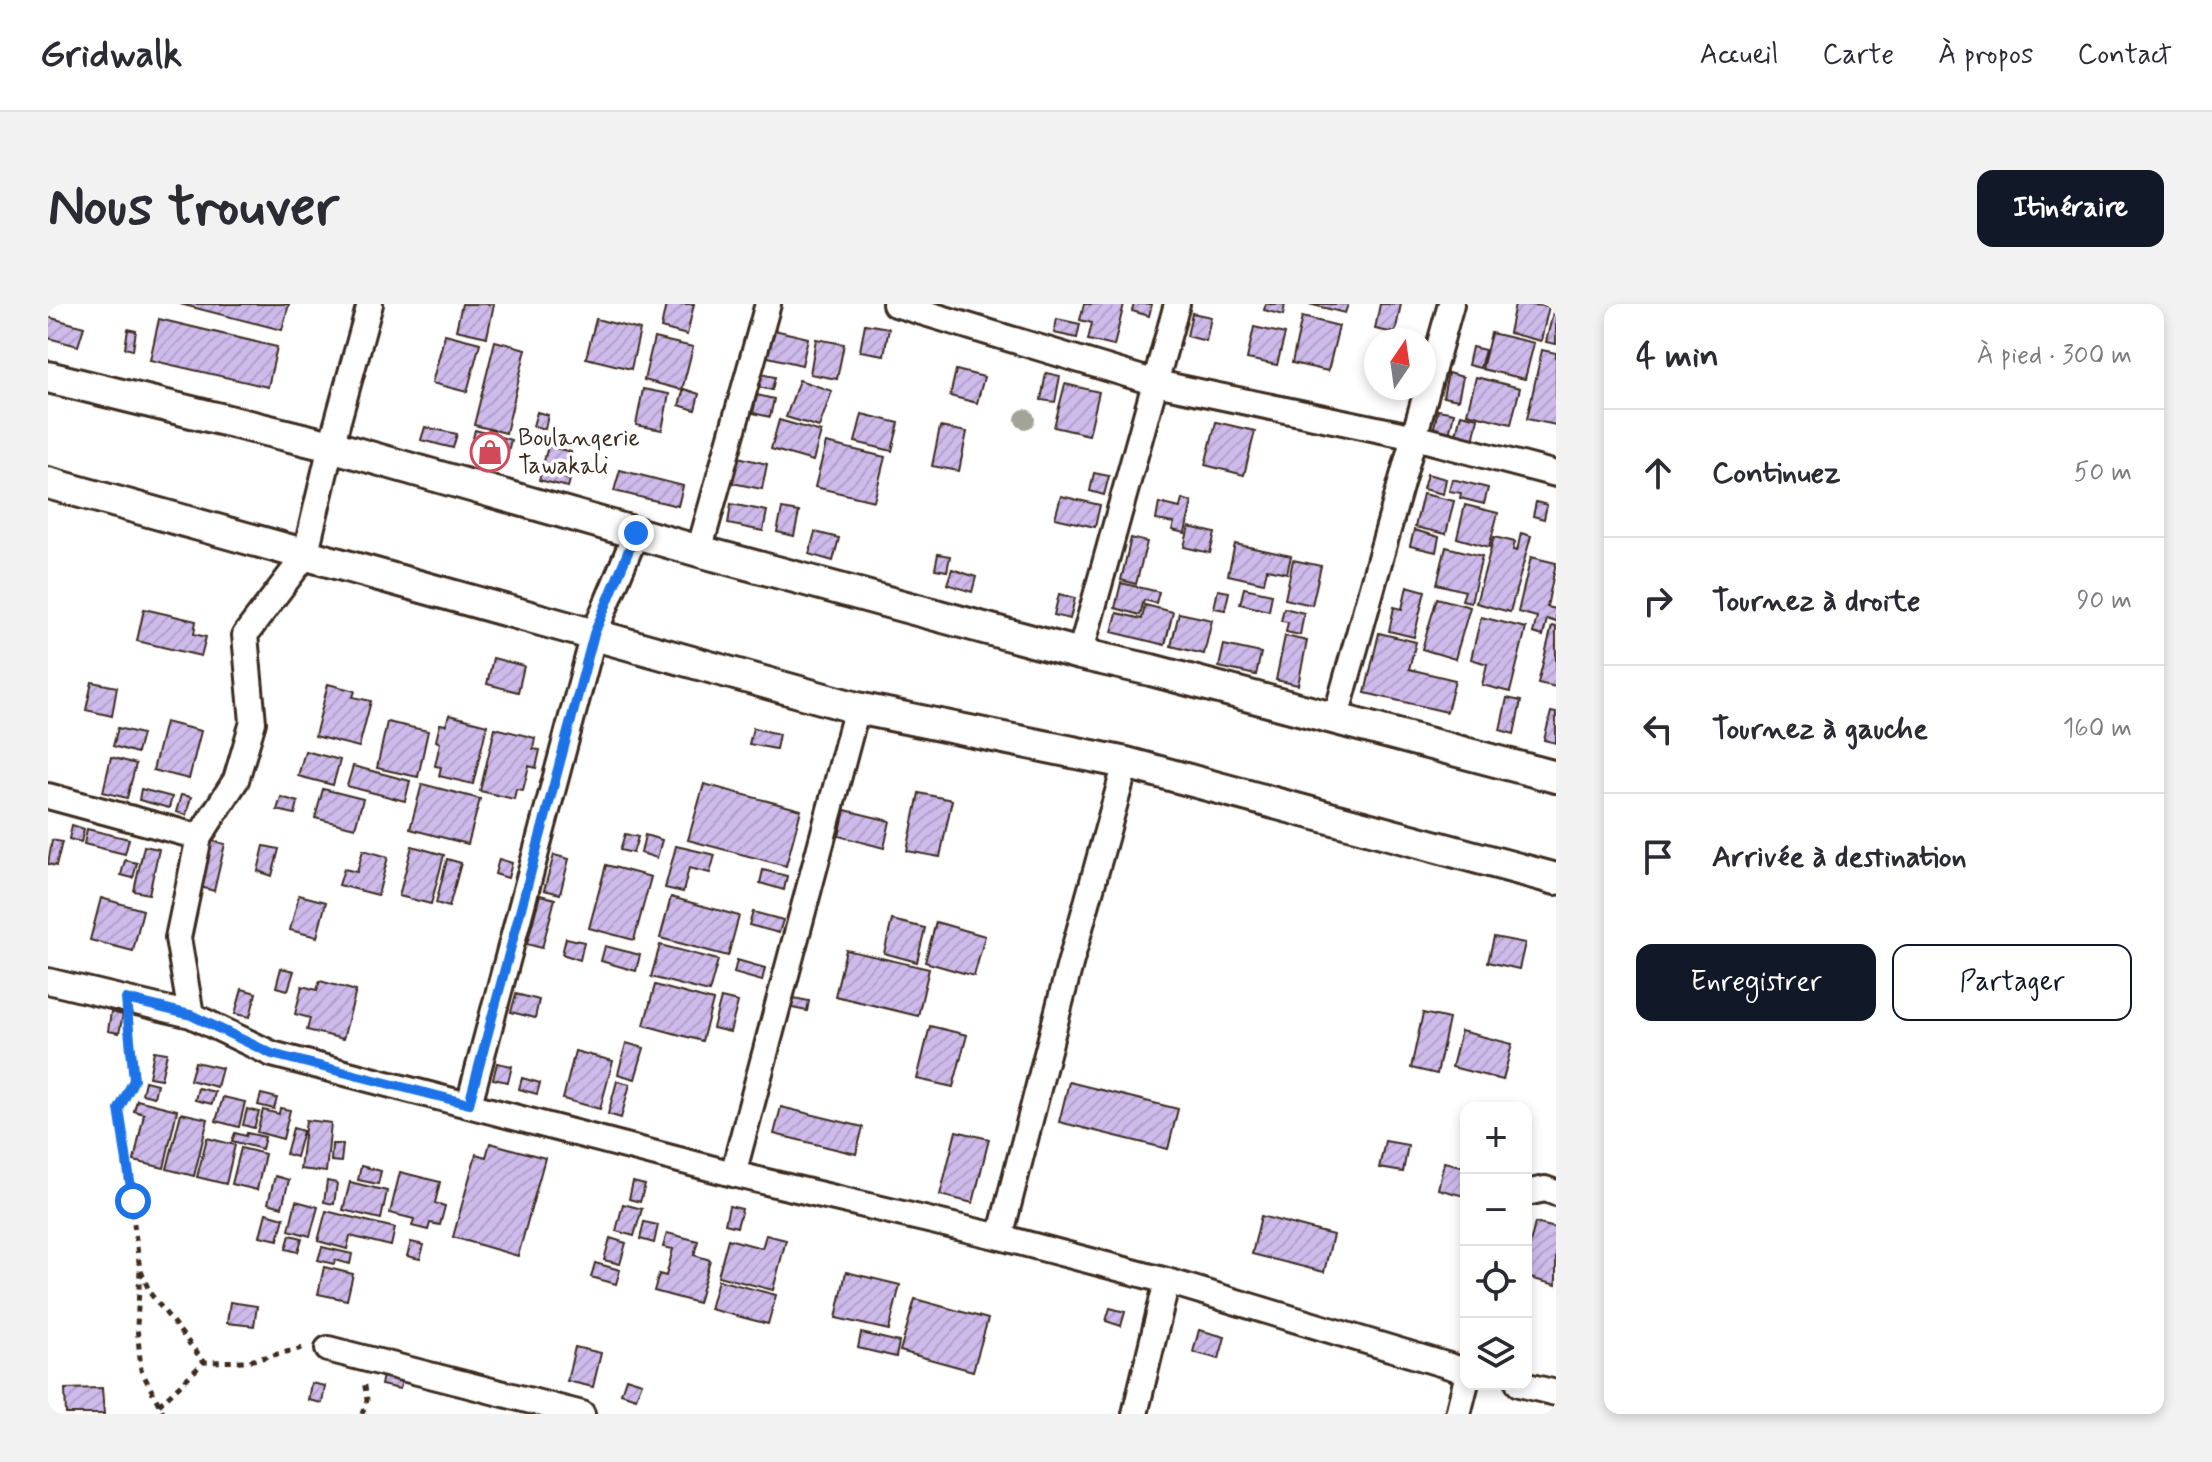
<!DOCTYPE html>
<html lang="fr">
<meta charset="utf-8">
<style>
body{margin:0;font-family:Mynerve,sans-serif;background:#f2f2f3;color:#2b2b33}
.controls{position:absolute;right:24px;bottom:24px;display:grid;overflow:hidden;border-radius:16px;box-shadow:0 4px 12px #0003}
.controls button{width:72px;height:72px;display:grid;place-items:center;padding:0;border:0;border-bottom:2px solid #e1e1e2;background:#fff;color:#2b2b33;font:40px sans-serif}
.compass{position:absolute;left:1316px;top:24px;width:72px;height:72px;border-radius:50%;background:#fff;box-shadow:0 4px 12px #0003;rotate:13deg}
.stop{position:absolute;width:24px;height:24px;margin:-18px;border:6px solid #1a73e8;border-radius:50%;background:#fff}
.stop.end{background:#1a73e8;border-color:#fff;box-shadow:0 2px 8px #0008}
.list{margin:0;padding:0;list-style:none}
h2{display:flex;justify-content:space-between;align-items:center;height:104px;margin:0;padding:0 32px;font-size:34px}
h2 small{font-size:26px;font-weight:400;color:#7c7c81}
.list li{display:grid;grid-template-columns:52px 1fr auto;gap:24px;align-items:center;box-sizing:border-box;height:128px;padding:0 32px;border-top:2px solid #e1e1e2}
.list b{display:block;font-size:30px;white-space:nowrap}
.list em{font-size:26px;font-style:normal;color:#7c7c81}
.actions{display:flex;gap:16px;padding:24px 32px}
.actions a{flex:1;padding:18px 0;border:2px solid #111827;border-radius:16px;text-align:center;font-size:28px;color:#111827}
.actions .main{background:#111827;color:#fff}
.icon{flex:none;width:44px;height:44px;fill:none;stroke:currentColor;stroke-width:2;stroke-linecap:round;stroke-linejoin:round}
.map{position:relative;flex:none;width:1508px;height:1110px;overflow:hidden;border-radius:16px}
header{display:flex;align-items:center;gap:48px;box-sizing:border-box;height:112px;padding:0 40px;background:#fff;border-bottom:2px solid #e1e1e2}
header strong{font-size:38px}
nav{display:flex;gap:44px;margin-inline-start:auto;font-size:28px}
.intro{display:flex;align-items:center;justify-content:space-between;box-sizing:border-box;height:192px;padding:0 48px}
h1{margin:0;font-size:56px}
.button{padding:20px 36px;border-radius:16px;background:#111827;color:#fff;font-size:28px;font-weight:700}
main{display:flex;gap:48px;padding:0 48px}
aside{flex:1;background:#fff;border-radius:16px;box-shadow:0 4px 12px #0003}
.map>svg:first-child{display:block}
.building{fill:url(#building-hatch);stroke:#3b2a1e;stroke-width:2}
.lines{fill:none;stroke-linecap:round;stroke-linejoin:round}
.minor-casing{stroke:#3b2a1e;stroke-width:30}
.tertiary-casing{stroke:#3b2a1e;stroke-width:36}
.path{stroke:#3b2a1e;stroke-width:5;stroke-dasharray:6 6;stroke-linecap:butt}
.minor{stroke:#fff;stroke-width:24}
.tertiary{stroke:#fff;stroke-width:30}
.tree{fill:#a4a496}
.route{stroke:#1a73e8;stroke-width:10}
.labels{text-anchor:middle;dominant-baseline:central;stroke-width:7;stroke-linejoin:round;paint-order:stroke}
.poi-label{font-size:24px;fill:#3b2a1e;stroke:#fff;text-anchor:start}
</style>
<header>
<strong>Gridwalk</strong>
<nav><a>Accueil</a><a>Carte</a><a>À propos</a><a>Contact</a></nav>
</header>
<div class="intro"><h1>Nous trouver</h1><a class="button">Itinéraire</a></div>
<main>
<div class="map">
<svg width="1508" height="1110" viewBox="0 0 1508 1110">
<defs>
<pattern id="building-hatch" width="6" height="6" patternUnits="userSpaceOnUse" patternTransform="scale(2)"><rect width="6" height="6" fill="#cebbec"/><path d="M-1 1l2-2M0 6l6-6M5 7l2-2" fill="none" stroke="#b2a1ca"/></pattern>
</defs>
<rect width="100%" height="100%" fill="#fff"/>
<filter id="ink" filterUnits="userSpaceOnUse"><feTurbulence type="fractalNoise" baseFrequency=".0125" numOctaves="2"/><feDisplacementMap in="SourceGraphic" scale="16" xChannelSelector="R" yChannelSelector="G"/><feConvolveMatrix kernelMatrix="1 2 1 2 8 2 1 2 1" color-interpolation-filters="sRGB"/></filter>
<g filter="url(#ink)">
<path class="building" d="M132,0H241L234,26Z
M414,0H446L439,33L408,26Z
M618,0H646L639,31L613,24Z
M1036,0H1076L1066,42L1040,36L1044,19L1032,16Z
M1086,0H1104L1101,12L1084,7Z
M1218,0H1237L1235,11L1216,6Z
M1261,0H1300L1297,9Z
M1332,0H1353L1347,29L1327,25Z
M1467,0L1501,2L1493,37L1461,29Z
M1507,0H1508V40L1498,38Z
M1144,9L1163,13L1158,37L1139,32Z
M0,13L36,23L30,42L0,34Z
M1254,13L1291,22L1280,67L1244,59Z
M111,15L229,43L220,83L102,56Z
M548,15L592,26L583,65L538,54Z
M1009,15L1032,20L1029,34L1006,29Z
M817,20L841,24L836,51L812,47Z
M1206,23L1237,30L1229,61L1199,55Z
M80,25L88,27L85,46L77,44Z
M722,25L760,34L754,61L716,52Z
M1443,29L1486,39L1477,75L1434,65Z
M397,30L432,39L419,88L384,79Z
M606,34L645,43L634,86L596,76Z
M768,35L796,40L789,75L762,70Z
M447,37L478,45L458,129L426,121Z
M1424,43L1437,46L1432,64L1420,61Z
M1494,46L1508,49V121L1479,115Z
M908,66L936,73L929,99L902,92Z
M998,69L1012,72L1007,98L993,96Z
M1400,69L1415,73L1410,96L1395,93Z
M713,70L727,73L724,86L710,83Z
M1428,73L1472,84L1463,120L1419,109Z
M751,76L784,87L771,123L738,113Z
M1017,80L1051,88L1041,131L1006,123Z
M595,85L621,90L614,126L588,121Z
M636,85L651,90L647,106L631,101Z
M709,91L726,95L722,113L705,109Z
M1390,106L1406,109L1401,131L1385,127Z
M489,108L500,111L497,125L485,122Z
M814,110L851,119L844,147L807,138Z
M1413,110L1430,114L1424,142L1406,138Z
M731,116L773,128L765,157L723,145Z
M1168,118L1207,127L1196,171L1157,161Z
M377,123L409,130L405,144L373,136Z
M892,123L919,128L911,167L884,162Z
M427,126L463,136L457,159L421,150Z
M778,139L837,153L826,197L767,183Z
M500,142L523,148L516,174L522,176L520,183L491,176Z
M690,153L719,160L714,185L684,179Z
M572,166L635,182L630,202L566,187Z
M1046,169L1061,172L1056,191L1042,187Z
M1379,170L1398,175L1395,190L1375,185Z
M1404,175L1440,184L1436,200L1412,194L1413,189L1401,187Z
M1375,190L1406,197L1398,230L1367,223Z
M1013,192L1052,201L1047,223L1007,214Z
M1134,195L1144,198L1137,229L1124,226L1126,219L1108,216L1111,199L1132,204Z
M1488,198L1499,201L1496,215L1485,212Z
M683,200L719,207L715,227L680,220Z
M1417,201L1450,209L1441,243L1409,234Z
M734,205L751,208L746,232L729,228Z
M1141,223L1167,229L1162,249L1136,243Z
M1366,226L1391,233L1388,248L1362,242Z
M767,228L791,234L785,257L761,250Z
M1473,229L1483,232L1462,308L1428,299L1446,233L1467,238L1465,246L1469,247Z
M1083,234L1099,238L1088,280L1073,276Z
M1187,240L1243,252L1239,269L1219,265L1216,279L1180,271Z
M1398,243L1434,252L1423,298L1414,296L1417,287L1389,280Z
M890,250L902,252L899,267L887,265Z
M1483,253L1508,259L1499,303L1508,305V318L1499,315L1495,332L1485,329L1489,313L1470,308Z
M1245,256L1273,262L1264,301L1237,295Z
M904,265L928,273L924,288L899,280Z
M1073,279L1111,288L1108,299L1096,296L1092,311L1067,304Z
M1359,282L1377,287L1366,333L1341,327L1346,303L1354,305Z
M1196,284L1224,290L1221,307L1192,300Z
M1170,286L1181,288L1177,306L1166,304Z
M1011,290L1027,294L1022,315L1006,311Z
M1389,294L1422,303L1407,355L1374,345Z
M1097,301L1125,308L1117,341L1064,328L1069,309L1094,315Z
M1236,304L1256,309L1252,331L1238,328L1240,318L1233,317Z
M96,305L148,317L146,330L158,333L153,352L89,337Z
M1131,309L1164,316L1156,350L1123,342Z
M1433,313L1478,324L1462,388L1434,381L1439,360L1423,355Z
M1504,322L1508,323V383L1490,379Z
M1331,329L1368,338L1361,365L1407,376L1399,408L1317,389Z
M1237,332L1259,337L1250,381L1228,376Z
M1176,341L1213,349L1208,371L1171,363Z
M445,354L476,362L470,388L439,380Z
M44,378L69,383L64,412L38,406Z
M280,380L307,387L305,393L323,397L311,443L267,432Z
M1459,394L1473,397L1466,430L1452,426Z
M1503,408L1508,409V439L1496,436Z
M401,411L439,421L425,480L391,472L393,463L387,462L392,439L388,437L392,420L398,421Z
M117,418L153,427L141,475L105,466Z
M339,418L380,427L370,473L329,464Z
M70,424L94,430L89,449L65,442Z
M447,424L487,434L485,445L492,446L488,464L481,462L475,486L468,485L466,495L432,487Z
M705,424L731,430L728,445L701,440Z
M257,447L292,456L285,481L250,472Z
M63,453L88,460L79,494L55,488Z
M305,462L362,477L357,497L299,482Z
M374,480L432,495L420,540L362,525Z
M656,480L753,506L738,562L640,536Z
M93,485L124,493L121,504L91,496Z
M275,485L315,495L307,524L267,514Z
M871,489L904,496L892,553L859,547Z
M133,491L143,493L138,511L128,508Z
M233,493L250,498L247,510L229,506Z
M797,506L842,517L836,544L791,532Z
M24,521L36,525L33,538L21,535Z
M39,525L81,535L77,550L36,540Z
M577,530L590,533L585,549L572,546Z
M597,531L614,536L609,554L593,549Z
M4,536L14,538L8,562L0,560Z
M164,537L177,540L166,587L153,583Z
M96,542L111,545L101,590L86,587Z
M216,542L231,545L224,572L210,567Z
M364,542L396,551L383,600L351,592Z
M628,542L667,551L662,569L641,564L635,588L617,584Z
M315,546L340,553L330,591L291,581L296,565L309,568Z
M506,551L521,555L512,590L496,586Z
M399,555L413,559L401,603L388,599Z
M451,555L464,559L460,574L447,570Z
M77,556L89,559L85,574L73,571Z
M558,561L603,573L586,636L541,624Z
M715,566L739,572L736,586L712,579Z
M251,591L278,598L269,633L242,626Z
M492,591L507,595L494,644L479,640Z
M623,593L691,612L680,652L612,634Z
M53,594L95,606L85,647L42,636Z
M705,608L735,616L731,629L701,621Z
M844,616L877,624L869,658L836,649Z
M888,618L937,632L926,672L877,658Z
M1446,633L1477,639L1471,665L1440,658Z
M518,634L536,638L532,656L514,650Z
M612,641L670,656L661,688L603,673Z
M557,642L592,651L588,667L553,657Z
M798,646L881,665L870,712L787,692Z
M689,656L717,664L714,677L686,669Z
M233,664L246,667L240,686L228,683Z
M272,677L308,687L295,735L259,726L262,714L247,710L254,682L269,686Z
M607,681L665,697L654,737L596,721Z
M194,685L208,689L202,713L187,710Z
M468,690L491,696L487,714L463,708Z
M673,694L690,698L682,728L665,724Z
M746,694L761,697L759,707L744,704Z
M63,708L75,711L71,729L60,727Z
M1375,709L1401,715L1389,770L1363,764Z
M882,722L919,731L905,783L869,775Z
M1413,727L1464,740L1455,776L1404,763Z
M578,739L596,744L587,775L570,770Z
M106,747L119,749L113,775L101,773Z
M527,747L565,757L552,805L515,795Z
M147,758L174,764L169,783L142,776Z
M449,759L464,762L460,778L445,775Z
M474,774L492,779L489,790L471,785Z
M97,777L109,780L106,793L94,790Z
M569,777L582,780L573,814L560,810Z
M1021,778L1130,805L1120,845L1011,818Z
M150,784L167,788L164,800L147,796Z
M213,790L229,794L226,805L210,801Z
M175,793L197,798L191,823L168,817Z
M89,796L129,806L116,864L86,857L96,810L86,807Z
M733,803L815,823L808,850L726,830Z
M232,804L242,806L235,835L209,828L215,806L231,810Z
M199,805L211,808L206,824L195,821Z
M133,809L160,815L146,872L119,865Z
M258,816L283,819L278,868L252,865Z
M245,824L255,827L248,853L238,850Z
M908,827L941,835L925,899L892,891Z
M187,829L198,832L199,829L217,833L214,845L184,837Z
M159,834L187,841L178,880L149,873Z
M1337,837L1360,841L1355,868L1331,864Z
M442,839L497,854L470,952L405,933L428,850L438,853Z
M284,840H295L293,858L283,857Z
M193,844L217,850L209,886L184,880Z
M1396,858L1418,863L1416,892L1390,885Z
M313,862L333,867L330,880L310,876Z
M352,868L392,878L387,899L397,902L392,921L382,919L380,926L364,922L366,915L342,909Z
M227,872L241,876L234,903L220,899Z
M279,877L289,879L286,900L276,898Z
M302,878L339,887L333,915L295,906Z
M585,878L597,881L592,898L581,895Z
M248,897L270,903L262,932L241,926Z
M575,900L594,905L586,932L568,927Z
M681,902L694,905L689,923L677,920Z
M278,907L347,924L343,942L302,932L299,945L270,937Z
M218,909L236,914L230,936L212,932Z
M1213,912L1285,931L1276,968L1204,950Z
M596,918L610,921L606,939L592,935Z
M1487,919L1508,924V981L1478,973V956Z
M619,929L650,937L646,951L662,956L650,999L606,987L611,970L618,972L625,945L615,943Z
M242,931L254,934L250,948L238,945Z
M718,931L738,936L725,986L670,972L680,935L714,944Z
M562,934L578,939L572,960L556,956Z
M363,938L376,941L372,955L359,952Z
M274,943L304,950L302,960L287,956L286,960L270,956Z
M547,959L572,966L568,980L543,973Z
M276,963L305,970L299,996L270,990Z
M798,968L852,981L841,1026L788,1014Z
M670,976L728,991L720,1020L662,1005Z
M867,995L940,1015L925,1067L852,1047Z
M182,998L209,1002L206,1022L179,1019Z
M1062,1004L1077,1008L1073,1022L1058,1017Z
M1151,1026L1177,1033L1171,1055L1145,1048Z
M813,1029L851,1038L848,1053L810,1044Z
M527,1043L553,1049L545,1083L519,1077Z
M336,1066L355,1070L352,1085L333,1081Z
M578,1074L594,1079L588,1094L573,1089Z
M263,1079L277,1082L274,1099L260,1096Z
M54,1084L56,1110H18L17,1085Z"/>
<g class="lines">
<defs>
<path id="minor" d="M322,0L283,142L257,252L197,331L205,418L188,476L151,533L130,634L143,711L224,750L685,870L952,933L1119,977L1418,1067
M847,0L1108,79L1367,133L1508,170
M651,247L720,0
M1032,350L1129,0
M1287,416L1403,0
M0,492L151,533
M0,677L143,711
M421,800L546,330L588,229
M685,870L809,404
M1478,889L1497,885L1508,889
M952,933L1022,660L1078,459
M280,1045L534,1110
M1471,1080L1508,1089
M1087,1110L1119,977
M1410,1110L1418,1078"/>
<path id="tertiary" d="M0,73L283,142L651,247L1032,350L1103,366L1508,473
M0,179L809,404L1078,459L1508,575"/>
</defs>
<use href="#minor" class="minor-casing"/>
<use href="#tertiary" class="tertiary-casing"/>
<path class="path" d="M80,720L86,776L71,805L92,966L89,1022L93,1066L116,1110
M93,967L102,989L156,1058
M111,1101L156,1058L201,1057L259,1043
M314,1110L319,1096L316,1076"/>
<use href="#minor" class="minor"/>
<use href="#tertiary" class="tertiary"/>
</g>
<circle class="tree" cx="977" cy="115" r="10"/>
</g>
<g class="lines" filter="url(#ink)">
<path class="route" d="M85,897L71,805L86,776L78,695L143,711L224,750L421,800L546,330L588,229"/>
</g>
<defs>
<symbol id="shop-ring" viewBox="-11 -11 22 22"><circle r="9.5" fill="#fff" stroke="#d1495b" stroke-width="1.5"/><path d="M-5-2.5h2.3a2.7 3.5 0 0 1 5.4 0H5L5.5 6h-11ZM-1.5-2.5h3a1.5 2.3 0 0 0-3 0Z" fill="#d1495b"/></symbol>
</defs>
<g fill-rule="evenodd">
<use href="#shop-ring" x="420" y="126" width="44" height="44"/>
</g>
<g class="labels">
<g class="poi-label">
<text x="470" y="134">Boulangerie<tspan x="470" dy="28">Tawakali</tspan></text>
</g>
</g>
</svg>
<div class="controls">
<button>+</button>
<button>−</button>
<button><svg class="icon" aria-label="locate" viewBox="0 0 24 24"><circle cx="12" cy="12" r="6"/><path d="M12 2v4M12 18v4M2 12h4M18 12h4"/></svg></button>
<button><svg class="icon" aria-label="layers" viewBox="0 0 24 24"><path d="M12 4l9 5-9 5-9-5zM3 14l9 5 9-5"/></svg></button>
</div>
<svg class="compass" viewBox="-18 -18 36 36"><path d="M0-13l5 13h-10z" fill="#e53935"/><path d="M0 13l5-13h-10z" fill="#7c7c81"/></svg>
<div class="stop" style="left:85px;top:897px"></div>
<div class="stop end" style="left:588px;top:229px"></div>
</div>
<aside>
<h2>4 min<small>À pied · 300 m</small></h2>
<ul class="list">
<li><svg class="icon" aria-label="ahead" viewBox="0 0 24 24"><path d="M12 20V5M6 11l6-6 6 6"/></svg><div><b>Continuez</b></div><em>50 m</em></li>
<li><svg class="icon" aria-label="right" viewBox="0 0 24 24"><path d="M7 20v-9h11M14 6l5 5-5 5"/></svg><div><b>Tournez à droite</b></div><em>90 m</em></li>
<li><svg class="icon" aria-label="left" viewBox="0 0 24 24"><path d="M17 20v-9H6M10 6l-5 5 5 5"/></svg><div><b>Tournez à gauche</b></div><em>160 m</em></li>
<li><svg class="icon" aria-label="arrive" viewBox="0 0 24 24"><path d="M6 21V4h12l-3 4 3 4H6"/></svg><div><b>Arrivée à destination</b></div></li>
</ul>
<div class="actions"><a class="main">Enregistrer</a><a>Partager</a></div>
</aside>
</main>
